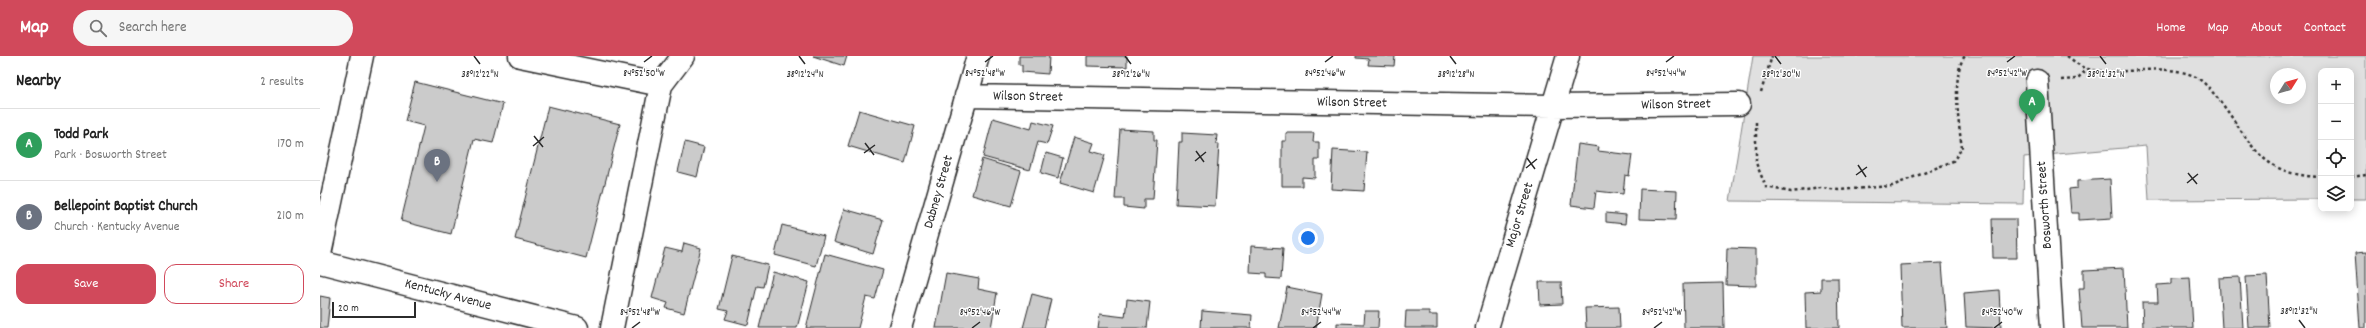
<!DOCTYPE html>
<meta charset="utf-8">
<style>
body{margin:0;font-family:Dekko,sans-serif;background:#f6f6f6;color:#222}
.controls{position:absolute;right:12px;top:12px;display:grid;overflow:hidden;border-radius:8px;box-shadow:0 2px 10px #0003}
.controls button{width:36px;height:36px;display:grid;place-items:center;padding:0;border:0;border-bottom:1px solid #e0e0e0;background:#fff;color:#222;font:20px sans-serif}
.compass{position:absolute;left:1950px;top:12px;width:36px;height:36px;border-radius:50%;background:#fff;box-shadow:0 2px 10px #0003;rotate:53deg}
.scale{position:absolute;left:12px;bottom:10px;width:84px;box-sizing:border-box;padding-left:4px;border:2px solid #2b2b2b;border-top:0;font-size:11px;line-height:14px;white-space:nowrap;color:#2b2b2b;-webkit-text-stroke:3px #fff;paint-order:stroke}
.you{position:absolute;left:988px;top:182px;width:14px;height:14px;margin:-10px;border:3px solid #fff;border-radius:50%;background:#1a73e8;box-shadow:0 0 0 6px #1a73e833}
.badge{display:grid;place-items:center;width:26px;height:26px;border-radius:50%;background:#d1495b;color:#fff;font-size:13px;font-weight:700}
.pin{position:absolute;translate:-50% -33px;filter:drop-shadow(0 1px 2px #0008)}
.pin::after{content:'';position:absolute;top:21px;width:14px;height:12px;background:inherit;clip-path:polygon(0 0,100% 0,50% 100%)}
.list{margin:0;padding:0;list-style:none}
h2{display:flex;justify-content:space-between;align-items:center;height:52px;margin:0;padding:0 16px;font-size:17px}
h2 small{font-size:13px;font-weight:400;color:#767676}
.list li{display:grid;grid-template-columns:26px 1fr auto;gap:12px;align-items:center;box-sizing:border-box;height:72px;padding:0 16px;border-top:1px solid #e0e0e0}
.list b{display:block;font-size:15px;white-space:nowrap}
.list p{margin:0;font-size:13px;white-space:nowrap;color:#767676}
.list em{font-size:13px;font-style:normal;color:#767676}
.actions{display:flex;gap:8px;padding:12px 16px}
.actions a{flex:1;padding:9px 0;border:1px solid #d1495b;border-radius:12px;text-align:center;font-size:14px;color:#d1495b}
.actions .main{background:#d1495b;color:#fff}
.icon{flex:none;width:22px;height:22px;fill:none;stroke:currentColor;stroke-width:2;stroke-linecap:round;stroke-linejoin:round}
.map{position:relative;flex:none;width:2046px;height:272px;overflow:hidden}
header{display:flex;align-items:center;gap:24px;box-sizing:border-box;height:56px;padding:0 20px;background:#d1495b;color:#fff}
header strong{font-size:19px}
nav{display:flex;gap:22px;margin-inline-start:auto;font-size:14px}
.search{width:280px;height:36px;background:#f6f6f6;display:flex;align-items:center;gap:10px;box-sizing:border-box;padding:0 14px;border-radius:22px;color:#767676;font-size:15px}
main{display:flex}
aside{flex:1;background:#fff}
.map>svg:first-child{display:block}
.green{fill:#e0e0e0;stroke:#868686;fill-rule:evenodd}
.building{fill:#cbcbcb;stroke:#2b2b2b}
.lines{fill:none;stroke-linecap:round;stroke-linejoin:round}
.minor-casing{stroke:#2b2b2b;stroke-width:25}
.path{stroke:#2b2b2b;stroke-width:2.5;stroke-dasharray:3 3;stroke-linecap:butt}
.minor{stroke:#fff;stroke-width:22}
.ticks{fill:none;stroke:#2b2b2b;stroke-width:1.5}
.labels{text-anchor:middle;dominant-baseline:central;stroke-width:3;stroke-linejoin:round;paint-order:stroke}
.street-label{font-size:14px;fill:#2b2b2b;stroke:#fff}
.ticks-label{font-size:10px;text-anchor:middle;fill:#2b2b2b;stroke:#fff;stroke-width:3;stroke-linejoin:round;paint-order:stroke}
</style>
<header>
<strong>Map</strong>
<div class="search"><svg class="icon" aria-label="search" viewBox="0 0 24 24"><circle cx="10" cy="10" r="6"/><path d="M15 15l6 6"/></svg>Search here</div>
<nav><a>Home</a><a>Map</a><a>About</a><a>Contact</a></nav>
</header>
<main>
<aside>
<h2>Nearby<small>2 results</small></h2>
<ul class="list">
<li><span class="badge" style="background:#2e9e5b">A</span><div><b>Todd Park</b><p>Park · Bosworth Street</p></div><em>170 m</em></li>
<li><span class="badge" style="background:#6b7280">B</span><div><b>Bellepoint Baptist Church</b><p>Church · Kentucky Avenue</p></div><em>210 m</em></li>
</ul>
<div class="actions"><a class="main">Save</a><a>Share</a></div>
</aside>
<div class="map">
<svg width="2046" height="272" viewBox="0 0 2046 272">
<rect width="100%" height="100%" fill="#fff"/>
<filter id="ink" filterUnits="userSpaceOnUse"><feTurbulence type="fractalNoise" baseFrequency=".025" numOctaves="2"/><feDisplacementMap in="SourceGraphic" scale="8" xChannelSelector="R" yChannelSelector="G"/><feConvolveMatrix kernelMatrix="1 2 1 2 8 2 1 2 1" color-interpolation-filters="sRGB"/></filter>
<g filter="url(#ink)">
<path class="green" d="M1433,0H2046V143H2031V15H2001V143L1829,144L1826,90L1704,101L1703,148L1410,145ZM1956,18H1980V42H1956Z"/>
<path class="building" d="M493,0H527L524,10Z
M699,0H729L728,18L702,16V9H699Z
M767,0H807V11L767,10Z
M1036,0H1075L1074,10L1048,9L1049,3L1036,2Z
M95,26L183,48L173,87L154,83L131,178L81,165L104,70L85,65Z
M228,50L300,68L266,202L195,183Z
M539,54L595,70L585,107L528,90Z
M673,62L711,73L713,65L733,70L727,88L718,86L710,114L663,101Z
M800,73L834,75V84H837L833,143H824V153L804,151V143H795Z
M862,77L897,79L896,88H899L895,150L856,148L859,86H862Z
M966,77H994L993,86H999V104H995V122L982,121V130H962V85H966Z
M754,81L774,87L771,95L785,99L774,137L740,127Z
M365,86L384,91L377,121L358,116Z
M1258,88L1279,91L1278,95L1312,99L1309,120L1305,119L1303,138L1276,135L1274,152L1251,149Z
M1013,94L1047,96L1044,135L1011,133Z
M726,97L743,102L738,122L721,117Z
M662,103L701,115L691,150L652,139Z
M1790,123L1792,162L1759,164V157H1751L1749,133L1757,132V125Z
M1320,133L1357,135L1356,164L1319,163Z
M524,153L563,164L553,198L514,186Z
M1286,157L1306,159L1305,168L1286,166Z
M1672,163H1696L1697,202H1673Z
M462,169L504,180L496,210L455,199Z
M364,187L381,192L364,257L346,252L348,247L332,242L345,192L362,196Z
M931,190L963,192L961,223L946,222V218L930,217Z
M1407,192L1436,193V230L1406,229Z
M2046,196V272H2040L2035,197Z
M505,198L563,214L555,243L546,241L538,272H486Z
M412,200L448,209L443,231L437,230L428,269L405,263L408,255L399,253Z
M1622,207L1627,272H1582L1580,209Z
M1804,212L1807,272H1762L1759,232H1764V214Z
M453,216L489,226L477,272H439Z
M626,217L659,223L658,233L677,237L671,272H616Z
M1947,219L1950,272H1929L1926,220Z
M1870,221L1873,272H1823L1822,246H1838L1837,229L1851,228V222Z
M1920,221L1923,272H1902L1899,222Z
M1501,222H1518L1519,272H1486L1485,236L1501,235Z
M1219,226H1241L1242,248L1220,249Z
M1403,227L1404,272H1364L1363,228Z
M967,231L1002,238L996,272H959Z
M1679,234L1681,272L1646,271L1644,237Z
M712,238L731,243L724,272H703Z
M0,240L10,242L7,272H0Z
M807,243L830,246L827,272H778L780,258L805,261Z
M1299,251L1300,272H1266L1265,252Z
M882,255L932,259L931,272H881Z
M1045,255H1059L1058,272H1017V267L1044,268Z
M1086,255H1109V259H1117V272H1085Z"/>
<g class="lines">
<defs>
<path id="minor" d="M200,0L341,29L292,272
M1717,25L1732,272
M341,29L363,0
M646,40L1233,50L1419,48
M0,198L42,0
M0,206L257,272
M580,272L658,0
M1167,272L1248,0"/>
</defs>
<use href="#minor" class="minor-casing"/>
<path class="path" d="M1747,0C1753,4 1761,12 1768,13C1803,21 1843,5 1876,21C1885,26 1894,38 1900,45C1933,88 1939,119 2001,121
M1741,24L1757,23L1767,13
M1441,36L1452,0
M1436,66V107L1446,131L1471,136L1501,132L1519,134L1572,130L1633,105L1642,92C1639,71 1631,17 1645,0
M2031,121L2046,119"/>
<use href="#minor" class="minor"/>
</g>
</g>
<path class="ticks" d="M154,0L160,8M479,0L485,8M805,0L811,8M1130,0L1136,8M1455,0L1461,8M1780,0L1786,8M324,6L332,0M665,6L673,0M1005,6L1013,0M1346,6L1354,0M1687,6L1695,0M214,80L223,91M545,87L554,99M213,90L224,81M876,95L884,106M544,97L555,89M1207,102L1215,113M875,105L886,96M1538,109L1546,121M1206,112L1217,103M1868,117L1877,128M1536,119L1547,111M1867,127L1878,118M1979,264L1985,272M312,272L320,266M652,272L660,266M993,272L1001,266M1334,272L1342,266M1674,272L1682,266"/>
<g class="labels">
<g class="street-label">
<text transform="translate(708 41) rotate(1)">Wilson Street</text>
<text transform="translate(1032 47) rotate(1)">Wilson Street</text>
<text transform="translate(1356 49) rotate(-1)">Wilson Street</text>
<text transform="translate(619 136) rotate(-74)">Dabney Street</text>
<text transform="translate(1725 149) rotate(-94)">Bosworth Street</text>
<text transform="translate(1200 159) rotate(-73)">Major Street</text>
<text transform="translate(128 239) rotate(15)">Kentucky Avenue</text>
</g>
</g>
<g class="ticks-label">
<text x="1687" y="20">84°52'42"W</text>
<text x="324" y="20">84°52'50"W</text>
<text x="665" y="20">84°52'48"W</text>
<text x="1005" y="20">84°52'46"W</text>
<text x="1346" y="20">84°52'44"W</text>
<text x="160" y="21">38°12'22"N</text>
<text x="485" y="21">38°12'24"N</text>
<text x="811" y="21">38°12'26"N</text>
<text x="1136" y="21">38°12'28"N</text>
<text x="1461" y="21">38°12'30"N</text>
<text x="1786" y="21">38°12'32"N</text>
<text x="1979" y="258">38°12'32"N</text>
<text x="320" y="259">84°52'48"W</text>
<text x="660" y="259">84°52'46"W</text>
<text x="1001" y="259">84°52'44"W</text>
<text x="1342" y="259">84°52'42"W</text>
<text x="1682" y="259">84°52'40"W</text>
</g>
</svg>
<div class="controls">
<button>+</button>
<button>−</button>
<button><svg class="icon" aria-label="locate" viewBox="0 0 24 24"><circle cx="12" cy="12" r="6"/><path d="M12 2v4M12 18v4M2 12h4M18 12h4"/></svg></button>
<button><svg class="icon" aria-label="layers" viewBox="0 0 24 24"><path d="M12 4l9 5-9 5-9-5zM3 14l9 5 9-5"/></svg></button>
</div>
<svg class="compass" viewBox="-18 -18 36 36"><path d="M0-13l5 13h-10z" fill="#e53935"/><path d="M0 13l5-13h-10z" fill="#767676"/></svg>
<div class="scale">20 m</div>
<div class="you"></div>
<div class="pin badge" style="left:1712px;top:66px;background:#2e9e5b">A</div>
<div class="pin badge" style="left:117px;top:126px;background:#6b7280">B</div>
</div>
</main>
